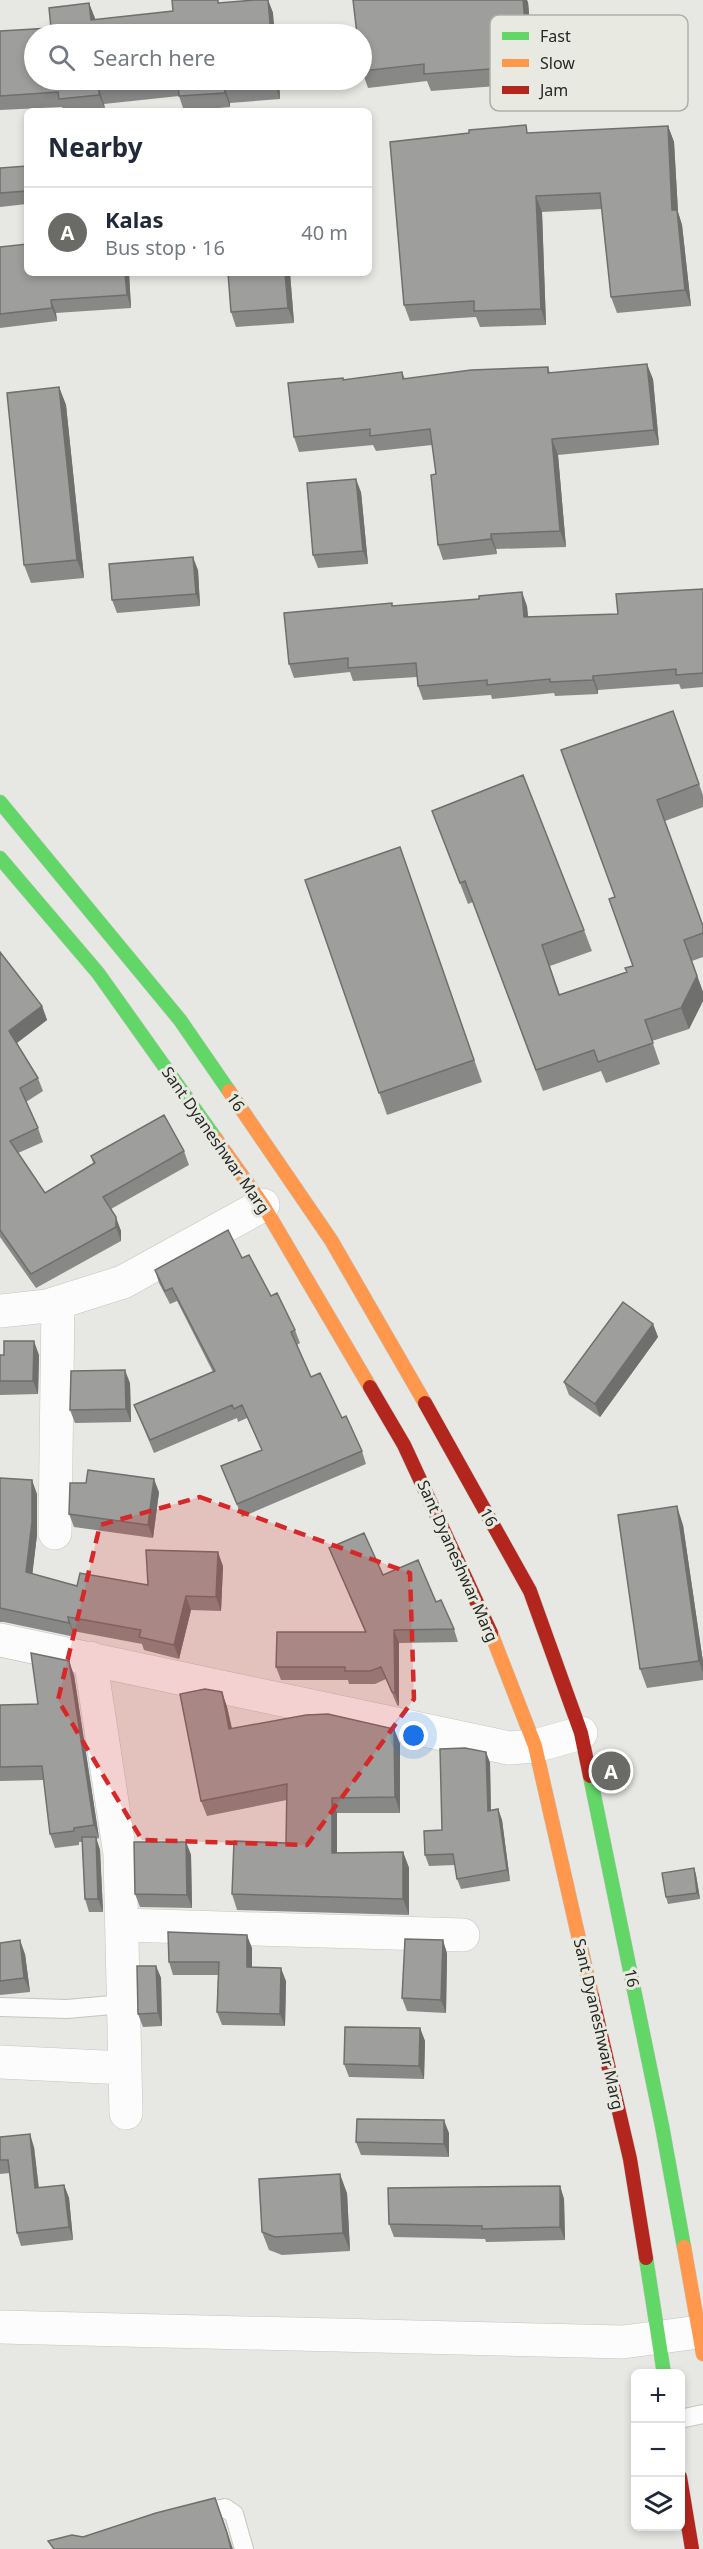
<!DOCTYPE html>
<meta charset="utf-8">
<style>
body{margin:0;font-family:"Noto Sans",sans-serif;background:#f6f6f7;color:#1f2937}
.controls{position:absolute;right:18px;bottom:18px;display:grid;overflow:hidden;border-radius:9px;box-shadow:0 3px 9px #0003}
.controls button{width:54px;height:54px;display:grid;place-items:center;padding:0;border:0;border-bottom:2px solid #e0e1e3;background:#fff;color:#1f2937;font:30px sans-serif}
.you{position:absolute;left:414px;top:1736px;width:21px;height:21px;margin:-15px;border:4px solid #fff;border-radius:50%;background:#1a73e8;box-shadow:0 0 0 9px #1a73e833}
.badge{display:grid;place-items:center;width:39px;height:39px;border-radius:50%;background:#6a6b67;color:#fff;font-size:20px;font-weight:700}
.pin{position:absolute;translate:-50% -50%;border:3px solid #fff;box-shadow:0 2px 6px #0006}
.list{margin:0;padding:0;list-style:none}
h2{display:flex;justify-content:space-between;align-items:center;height:78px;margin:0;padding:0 24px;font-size:26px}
h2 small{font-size:20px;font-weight:400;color:#747a83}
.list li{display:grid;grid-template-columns:39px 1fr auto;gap:18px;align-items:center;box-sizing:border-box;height:90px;padding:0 24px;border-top:2px solid #e0e1e3}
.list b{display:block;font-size:22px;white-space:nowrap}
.list p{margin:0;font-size:20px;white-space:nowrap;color:#747a83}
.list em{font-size:20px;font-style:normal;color:#747a83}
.icon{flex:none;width:33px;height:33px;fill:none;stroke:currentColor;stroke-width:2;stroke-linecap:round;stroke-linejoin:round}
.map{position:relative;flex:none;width:703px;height:2549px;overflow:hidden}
.search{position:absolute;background:#fff;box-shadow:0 3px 9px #0003;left:24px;top:24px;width:348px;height:66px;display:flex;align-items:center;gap:15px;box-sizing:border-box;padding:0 21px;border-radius:33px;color:#747a83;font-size:22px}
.panel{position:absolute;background:#fff;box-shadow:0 3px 9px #0003;left:24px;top:108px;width:348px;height:168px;border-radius:9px}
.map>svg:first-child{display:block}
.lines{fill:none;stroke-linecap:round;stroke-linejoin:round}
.lane-casing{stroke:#c4c5c1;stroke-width:20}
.street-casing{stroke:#c4c5c1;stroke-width:34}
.fast-casing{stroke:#c4c5c1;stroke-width:15}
.slow-casing{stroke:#c4c5c1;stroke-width:15}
.jam-casing{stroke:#c4c5c1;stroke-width:15}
.lane{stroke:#fbfcfb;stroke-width:18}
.street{stroke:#fbfcfb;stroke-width:33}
.fast{stroke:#63d668;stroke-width:14}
.slow{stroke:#ff974d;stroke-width:14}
.jam{stroke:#b3261e;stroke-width:14}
.wall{fill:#888986}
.shaded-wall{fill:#6f6f6d}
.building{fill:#9e9f9c;stroke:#6f6f6d;stroke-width:1.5}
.marked{fill:#d62828;fill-opacity:0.2;stroke:#d62828;stroke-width:4.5;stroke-dasharray:12 8;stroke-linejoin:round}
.labels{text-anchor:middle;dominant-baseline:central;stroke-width:6;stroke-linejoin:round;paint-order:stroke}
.street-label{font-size:16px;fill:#272824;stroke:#e8eae1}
.key{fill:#e8eae1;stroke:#aeb0a8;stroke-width:1.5}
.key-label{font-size:16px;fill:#272824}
</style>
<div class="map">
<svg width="703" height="2549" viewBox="0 0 703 2549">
<rect width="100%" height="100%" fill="#e7e8e3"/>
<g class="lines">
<defs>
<path id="lane" d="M0,2007L67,2009L123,2004
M680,2419L703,2414
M195,2514L225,2508L234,2514L244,2549"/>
<path id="street" d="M0,1311L47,1306L123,1282L263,1205
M55,1533L58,1303
M0,1640L509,1748L535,1746L581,1733
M90,1658L120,1854L126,2113
M122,1925L463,1935
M0,2062L125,2068
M0,2327L623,2342L699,2332"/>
<path id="fast" d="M0,802L180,1020L229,1091
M0,858L98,973L216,1139
M590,1776L662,2126L684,2247
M646,2258L664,2374"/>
<path id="slow" d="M229,1091L331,1240L425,1403
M216,1139L263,1205L370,1387
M491,1633L535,1746L592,1996
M684,2247L703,2354"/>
<path id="jam" d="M370,1387L404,1445L491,1633
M425,1403L530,1591L581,1733L590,1776
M592,1996L630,2159L646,2258
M680,2477L692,2549"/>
</defs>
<use href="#lane" class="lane-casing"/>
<use href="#street" class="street-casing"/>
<use href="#fast" class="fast-casing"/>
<use href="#slow" class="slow-casing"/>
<use href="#jam" class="jam-casing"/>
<use href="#lane" class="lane"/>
<use href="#street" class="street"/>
<use href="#fast" class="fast"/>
<use href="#slow" class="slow"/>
<use href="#jam" class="jam"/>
</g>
<path class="wall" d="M268,0L273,13L34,80H279L280,99L230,103V107L184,111L179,96L104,104L105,109L86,111H63L62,107L0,110V31L51,28L89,3L95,20L173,11L221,3Z
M528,2L535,83L431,91L427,81L368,88L362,71Z
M668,126L674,142L678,212L682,225L691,306L617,313L611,297L602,209L542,212L546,325L480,327L476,317L410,321L404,305L530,133Z
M27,166V204L0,207V168Z
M0,247L129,273L131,308L56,313L57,321L0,328Z
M290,273L294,323L236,327L231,312Z
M548,367L550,373L653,379L659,445L558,455L566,547L496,549L497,554L443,560L438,545L436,474L432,445L376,451L373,445L299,452L294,437L343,378L344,380L402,372L405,379Z
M59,387L66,405L84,578L31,583L24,565Z
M361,492L368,564L318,568L313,555Z
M198,570L200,606L117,613L112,600Z
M703,589V687L681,689L679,684L598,690V694L555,696L554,693L492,699L491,695L423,700L418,686L417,677L353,681L350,672L294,678L289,664L393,606H527L528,617L618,614Z
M673,711L703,795V807L665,821L703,926V957L692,961L703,992V1001L689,1029L652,1041L660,1064L606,1083L601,1071L543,1091L473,902L468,904L432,811L584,930L592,951L550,966L560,995L627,972L633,966L615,897Z
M400,847L482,1082L387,1115L305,880Z
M0,952L42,1006L47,1020L17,1043L38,1078L43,1091L26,1102L38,1128L43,1142L18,1153L45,1193L93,1163L91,1156L184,1151L189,1165L111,1209L121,1231V1241L36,1288L0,1237Z
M242,1258L271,1296L295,1330L300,1343L297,1345L311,1377L342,1418L362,1451L366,1464L242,1517L221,1466L262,1450L247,1418L238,1422L237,1418L154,1453L134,1405L213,1372L177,1301L170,1304L159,1283L155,1270Z
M653,1324L658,1337L600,1417L569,1395L564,1382Z
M0,1355H39L38,1394L0,1395Z
M130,1383L131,1422L75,1423L70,1410Z
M0,1478L37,1494V1535L32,1574L77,1586L148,1585L223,1566L221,1611L191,1610L179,1659L144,1650L142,1644L73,1631L75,1637L4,1622H0Z
M159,1492L153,1538L74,1527L69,1514Z
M683,1525L703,1662V1680L647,1688L640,1669Z
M329,1548L436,1602L454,1629L458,1642L399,1643V1706L397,1705L386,1679L375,1684H349L348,1680H281L276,1667L365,1632Z
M74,1675L99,1838L96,1839L100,1850L103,1912H89L85,1899L82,1842H79V1845L55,1848L50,1834L44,1780L0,1781V1705L38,1704Z
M222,1692L227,1707L232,1728L394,1729L400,1744V1813H337V1853L403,1852L409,1868V1915L237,1910L232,1894L286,1843L287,1800L207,1816L201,1801Z
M486,1752L490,1763L491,1810L498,1809L502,1820L510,1881L461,1889L457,1879L455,1865L429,1866L425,1855L442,1830Z
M186,1842L191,1855L192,1908L140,1907L135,1894Z
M694,1868L696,1875L700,1899L668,1904L666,1897Z
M0,1943L25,1954L30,1992L0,1995Z
M252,1948V1967L286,1981L285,2026L222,2025L217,2012L218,1975H173L169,1962Z
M447,1953L446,2013L407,2011L402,1998Z
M156,1966L161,1978L162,2026L143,2027L138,2014Z
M420,2028L425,2041L424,2079L349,2077L344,2064Z
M449,2133V2157L361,2155L356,2142Z
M0,2137L34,2147L39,2188L64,2185L69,2198L73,2240L21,2246L17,2233L10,2173L0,2174Z
M560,2186L564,2199L565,2240L486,2242L485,2239L394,2237L389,2224Z
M347,2193L350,2251L282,2255L269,2250L262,2232Z"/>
<path class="shaded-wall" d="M268,0L273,13L275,34H271Z
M523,0H527L528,2L535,83L529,66Z
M89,3L95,18L96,34L91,20Z
M275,80H279L280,99L275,85Z
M99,89L104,104L105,109L99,95Z
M225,89L230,103V107L225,93Z
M668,126L674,142L678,212L682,225L691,306L685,290L672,210Z
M536,196L542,212L546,325L541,309Z
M125,273H129L131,308L127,295Z
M285,273H290L294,323L288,308Z
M51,300L56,313L57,321L52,308Z
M647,364L653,379L659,445L654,430Z
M59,387L66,405L84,578L77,560Z
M552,439L558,455L566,547L560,531Z
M356,479L361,492L368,564L363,551Z
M491,534L496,549L497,554L491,539Z
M193,557L198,570L200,606L196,594Z
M522,592L527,606L529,631L524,617Z
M593,676L598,690V694L593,680Z
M684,940L703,992V1001L689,1029L681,1008Z
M42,1006L47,1020L14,1045L9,1031Z
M116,1217L121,1231V1241L116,1227Z
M653,1324L658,1337L600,1417L595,1404Z
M34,1341L39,1355L38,1394L33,1381Z
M125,1370L130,1383L131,1422L126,1409Z
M154,1479L159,1492L153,1538L148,1525Z
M32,1480L37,1494V1535L31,1586L26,1572Z
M677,1506L683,1525L703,1662V1673L699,1661Z
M218,1552L223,1566L221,1611L216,1597Z
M186,1596L191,1610L179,1659L174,1645Z
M68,1617L73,1631L75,1637L69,1623Z
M394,1630L399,1643V1706L395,1693Z
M69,1661L74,1675L99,1838L94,1825Z
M222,1692L227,1707L235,1744L229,1729Z
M394,1729L400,1744V1813L395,1797Z
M486,1752L490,1763L491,1821L488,1811Z
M332,1798L337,1813V1868L332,1853Z
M498,1809L502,1820L510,1881L507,1870Z
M96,1837L100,1850L103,1912L98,1899Z
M186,1842L191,1855L192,1908L187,1895Z
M403,1852L409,1868V1915L403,1899Z
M694,1868L696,1875L700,1899L697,1893Z
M247,1935L252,1948V1980L247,1967Z
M20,1940L25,1954L30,1992L24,1978Z
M443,1940L447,1953L446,2013L441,2000Z
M156,1966L161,1978L162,2026L158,2013Z
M281,1968L286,1981L285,2026L280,2014Z
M420,2028L425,2041L424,2079L419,2066Z
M444,2120L449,2133V2157L444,2144Z
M30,2134L34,2147L40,2201L35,2188Z
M340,2174L347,2193L350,2251L343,2233Z
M64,2185L69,2198L73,2240L69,2227Z
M560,2186L564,2199L565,2240L560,2227Z
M215,2498L223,2520L233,2549H231Z"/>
<path class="building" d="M172,0H218V3L255,0H268L271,34H34V80H275V85L225,89V93L179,96L178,81L99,89V95L59,99L58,92L0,96V31L51,28L49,8L89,3L91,20L173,11Z
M353,0H523L529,66L424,74V64L362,71V34H357Z
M526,125L527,133L668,126L672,210H677L685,290L611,297L600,193L536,196L541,309L474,311V301L404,305L390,142L469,133V130Z
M27,166V191L0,193V168Z
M27,244V273H125L127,295L51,300L52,308L0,314V247Z
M228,273H285L288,308L231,312Z
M647,364L654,430L552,439L560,531L491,534V539L438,545L431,475L436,474L430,429L370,436V429L294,437L288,383L343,378V380L402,372L403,379L471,370L548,367V373Z
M59,387L77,560L24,565L7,393Z
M356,479L363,551L313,555L307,483Z
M193,557L196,594L112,600L109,564Z
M703,589V673L676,675V669L593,676V680L550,682V679L487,685V680L418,686L416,663L348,668V658L289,664L284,613L392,603V606L479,599V596L522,592L524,617L618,614L616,594Z
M673,711L699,784L657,800L703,926V933L684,940L697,976L681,1008L645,1020L653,1043L598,1062L594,1050L536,1070L465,881L460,883L432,811L523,775L584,930L542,945L559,995L627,972L625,968L633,966L609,899L615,897L561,750Z
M400,847L474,1060L379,1093L305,880Z
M0,952L42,1006L9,1031L38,1078L20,1088L38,1128L10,1141L45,1193L95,1163L91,1156L164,1115L184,1151L103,1197L116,1217V1227L31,1274L0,1230Z
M228,1230L242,1258L249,1255L271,1296L277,1293L295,1330L291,1332L311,1377L320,1373L342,1418L346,1416L362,1451L237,1504L221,1466L262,1450L242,1405L234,1409L232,1405L150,1440L134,1405L215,1371L172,1288L165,1291L155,1270Z
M623,1302L653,1324L595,1404L564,1382Z
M4,1341H34L33,1381H0V1355H4Z
M125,1370L126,1409L70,1410L71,1371Z
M88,1470L154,1479L148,1525L69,1514L70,1483H86Z
M0,1478L32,1480V1522L26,1572L77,1586L80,1573L148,1585L146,1550L218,1552L216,1597L186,1596L174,1645L139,1637L141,1630L68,1617L69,1623L0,1608Z
M677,1506L699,1661L640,1669L618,1515Z
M364,1533L383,1575L418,1560L436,1602L441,1600L454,1629L394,1630L395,1693L392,1692L381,1667L370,1671H345V1667H276L277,1632H366L329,1548Z
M31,1653L69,1661L94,1825L74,1828V1831L50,1834L42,1766L0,1767V1705L38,1704Z
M205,1689L222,1692L229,1729L306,1715L328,1714L394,1729L395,1797L332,1798V1853L403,1852V1899L232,1894L234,1841L286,1843L287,1784L201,1801L180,1694Z
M465,1748L486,1752L488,1811L498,1809L507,1870L457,1879L453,1854L425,1855L424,1831L442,1830L440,1749Z
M82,1837H96L98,1899H85Z
M134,1842H186L187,1895L135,1894Z
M694,1868L697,1893L666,1897L662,1873Z
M168,1932L247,1935V1967L281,1968L280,2014L217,2012L219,1962H169Z
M405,1939L443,1940L441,2000L402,1998Z
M20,1940L24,1978L0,1981V1943Z
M137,1966H156L158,2013L138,2014Z
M345,2027L420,2028L419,2066L344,2064Z
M357,2119L444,2120V2144L356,2142Z
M30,2134L35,2188L64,2185L69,2227L17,2233L8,2160H0V2137Z
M340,2174L343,2233L275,2237L262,2232L259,2179Z
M560,2186V2227L482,2229V2226L389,2224L388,2188Z
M215,2498L227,2533L231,2549H54L48,2541L72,2535L83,2537L156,2513Z"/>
<path class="marked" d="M200,1497L410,1573L414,1699L307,1845L142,1840L58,1700L100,1525Z"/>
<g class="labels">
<g class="street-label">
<text transform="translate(236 1102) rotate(56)">16</text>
<text transform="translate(216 1140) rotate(55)">Sant Dyaneshwar Marg</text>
<text transform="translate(489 1517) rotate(61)">16</text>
<text transform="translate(458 1561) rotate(66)">Sant Dyaneshwar Marg</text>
<text transform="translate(632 1978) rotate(78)">16</text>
<text transform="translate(599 2024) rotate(77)">Sant Dyaneshwar Marg</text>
</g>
</g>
<rect x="490" y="15" width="198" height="96" rx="9" class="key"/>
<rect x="502" y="32" width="27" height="8" fill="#63d668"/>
<rect x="502" y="59" width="27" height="8" fill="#ff974d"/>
<rect x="502" y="86" width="27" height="8" fill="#b3261e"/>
<g class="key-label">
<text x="540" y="42">Fast</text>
<text x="540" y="69">Slow</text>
<text x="540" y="96">Jam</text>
</g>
</svg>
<div class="controls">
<button>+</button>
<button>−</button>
<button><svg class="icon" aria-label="layers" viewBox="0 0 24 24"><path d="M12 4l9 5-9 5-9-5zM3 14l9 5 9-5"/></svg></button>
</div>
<div class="you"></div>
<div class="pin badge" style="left:611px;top:1771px">A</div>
<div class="search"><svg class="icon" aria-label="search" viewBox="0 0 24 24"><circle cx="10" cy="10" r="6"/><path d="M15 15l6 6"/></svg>Search here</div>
<section class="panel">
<h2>Nearby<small></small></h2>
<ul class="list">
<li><span class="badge">A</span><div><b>Kalas</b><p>Bus stop · 16</p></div><em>40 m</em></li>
</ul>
</section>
</div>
